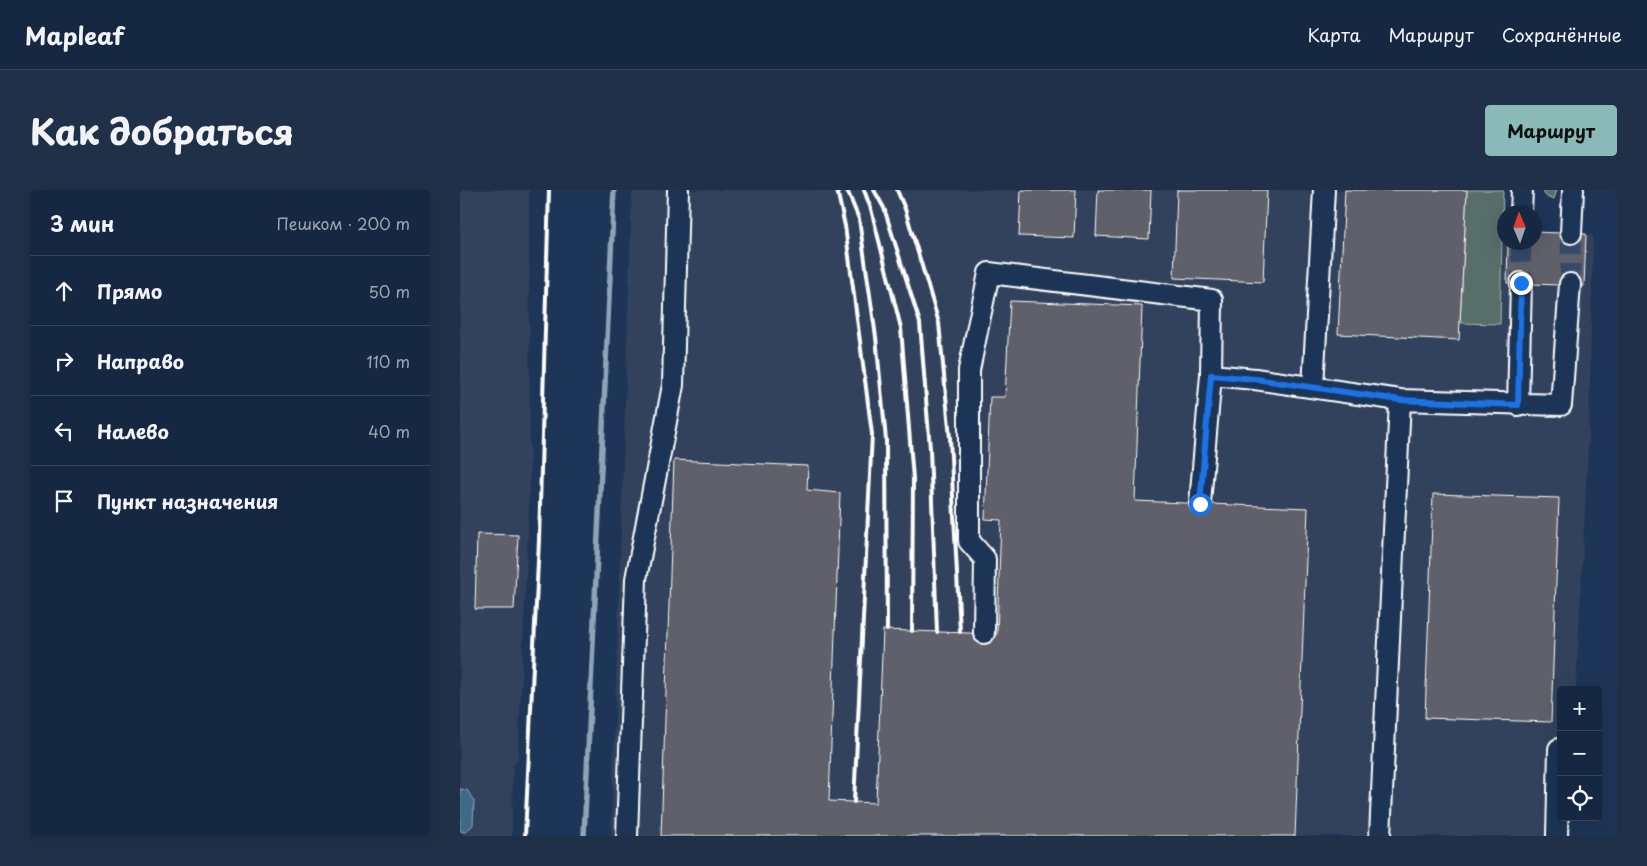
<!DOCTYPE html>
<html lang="ru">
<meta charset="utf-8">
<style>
body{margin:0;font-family:"Playpen Sans",sans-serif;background:#1f3048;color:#f1f3f6}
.controls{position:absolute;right:15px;bottom:15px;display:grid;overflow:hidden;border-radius:5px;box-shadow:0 5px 20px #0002}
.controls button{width:45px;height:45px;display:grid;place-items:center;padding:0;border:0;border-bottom:1px solid #35445a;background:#162841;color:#f1f3f6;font:25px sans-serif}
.compass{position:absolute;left:1037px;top:15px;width:45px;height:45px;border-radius:50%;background:#162841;box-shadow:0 5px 20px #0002;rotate:358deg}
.stop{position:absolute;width:15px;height:15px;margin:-11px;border:4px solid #1a73e8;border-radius:50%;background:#fff}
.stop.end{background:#1a73e8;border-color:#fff;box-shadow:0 1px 5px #0008}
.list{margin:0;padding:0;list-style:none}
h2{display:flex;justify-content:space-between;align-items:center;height:65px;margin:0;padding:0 20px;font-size:21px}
h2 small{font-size:16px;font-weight:400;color:#9ea6b1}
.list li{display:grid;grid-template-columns:32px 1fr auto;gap:15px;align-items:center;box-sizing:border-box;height:70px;padding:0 20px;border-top:1px solid #35445a}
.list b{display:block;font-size:19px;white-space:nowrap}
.list em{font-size:16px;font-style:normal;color:#9ea6b1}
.icon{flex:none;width:28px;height:28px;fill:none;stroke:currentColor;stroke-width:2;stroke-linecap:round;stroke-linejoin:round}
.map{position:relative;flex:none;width:1157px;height:646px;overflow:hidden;border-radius:5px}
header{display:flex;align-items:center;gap:30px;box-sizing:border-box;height:70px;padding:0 25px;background:#162841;border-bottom:1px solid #35445a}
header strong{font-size:24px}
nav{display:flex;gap:28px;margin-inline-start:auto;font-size:18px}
.intro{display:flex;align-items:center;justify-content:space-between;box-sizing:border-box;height:120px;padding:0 30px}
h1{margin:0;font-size:35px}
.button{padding:12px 22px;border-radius:5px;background:#8bbbb9;color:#111;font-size:18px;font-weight:700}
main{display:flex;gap:30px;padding:0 30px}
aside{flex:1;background:#162841;border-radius:5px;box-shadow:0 5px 20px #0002}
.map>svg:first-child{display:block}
.built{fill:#30425c}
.green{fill:#596e6a;stroke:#acb6b4}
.water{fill:#3f6987;stroke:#8ca5b7}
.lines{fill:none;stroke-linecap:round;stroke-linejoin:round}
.stream{stroke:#8ca5b7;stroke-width:5.5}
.building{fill:#5e6169;stroke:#fff}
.minor-tunnel{stroke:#344968;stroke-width:20;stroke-dasharray:20 10;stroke-linecap:butt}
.minor-casing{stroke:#fff;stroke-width:24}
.minor{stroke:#1d3557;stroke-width:20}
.rail{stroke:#fff;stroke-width:4}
.route{stroke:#1a73e8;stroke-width:6}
</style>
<header>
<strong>Mapleaf</strong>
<nav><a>Карта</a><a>Маршрут</a><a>Сохранённые</a></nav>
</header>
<div class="intro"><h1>Как добраться</h1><a class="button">Маршрут</a></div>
<main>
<aside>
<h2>3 мин<small>Пешком · 200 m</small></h2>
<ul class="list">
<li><svg class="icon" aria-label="ahead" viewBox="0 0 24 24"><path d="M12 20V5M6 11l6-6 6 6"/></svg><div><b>Прямо</b></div><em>50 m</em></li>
<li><svg class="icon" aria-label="right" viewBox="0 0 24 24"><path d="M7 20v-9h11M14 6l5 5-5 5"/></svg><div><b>Направо</b></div><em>110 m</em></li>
<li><svg class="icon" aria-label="left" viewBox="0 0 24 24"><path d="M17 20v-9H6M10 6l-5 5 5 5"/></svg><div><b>Налево</b></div><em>40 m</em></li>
<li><svg class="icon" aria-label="arrive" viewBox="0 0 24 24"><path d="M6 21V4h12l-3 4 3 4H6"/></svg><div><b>Пункт назначения</b></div></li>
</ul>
</aside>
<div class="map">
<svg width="1157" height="646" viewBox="0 0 1157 646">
<rect width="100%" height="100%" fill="#1d3557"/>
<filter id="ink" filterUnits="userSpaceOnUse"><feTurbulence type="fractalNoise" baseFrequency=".02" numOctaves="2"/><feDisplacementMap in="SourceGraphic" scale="10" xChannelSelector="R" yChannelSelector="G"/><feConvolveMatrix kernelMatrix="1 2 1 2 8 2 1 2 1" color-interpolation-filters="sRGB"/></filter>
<g filter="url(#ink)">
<path class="built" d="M0,0H69L70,293L58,571L53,575L52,646H0Z
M172,0H1007L1001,133L1032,134L1035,42L1044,41V52H1074L1075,42L1133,45L1129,238L1116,500H1101V627H1111L1110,646H151Z"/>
<path class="green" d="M1007,0H1043L1040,134L1000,133Z
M1084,0H1097L1094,9L1088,8L1084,4Z"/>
<path class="water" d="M0,599L7,600L14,611L13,635L5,642L0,641Z"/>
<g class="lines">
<path class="stream" d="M124,646L154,0"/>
</g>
<path class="building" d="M561,0H616L614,48L559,46Z
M638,0H691L689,49L636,46Z
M717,0H807L803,92L714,88Z
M885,0H1007L999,150L878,144Z
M1074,42L1126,44L1124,96L1047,93L1048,52H1074Z
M550,111L682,116L675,311L848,318L835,646H201L214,270L348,276L347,300L380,303L369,611L416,613L423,440L537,444L541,330L525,329L530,207H545Z
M973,304L1099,308L1091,532L965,528Z
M17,344L58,345L54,419H15Z"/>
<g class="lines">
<path class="minor-tunnel" d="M1061,52V93
M1110,94L1111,43"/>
<defs>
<path id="minor" d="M1061,22L1062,0
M1111,43L1113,0
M853,197L864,0
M1058,215L1061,93
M740,313L751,185
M524,443L525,369L509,351V180L529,83L752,110L751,185L795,189L940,210L1101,215L1110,94
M167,646L176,389L213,195L218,0
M920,646L940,210
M1097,646L1099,559"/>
</defs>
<use href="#minor" class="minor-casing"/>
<use href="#minor" class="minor"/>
<path class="rail" d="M377,0L385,36L412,244L394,612
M387,0L399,29L416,147L426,250L427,440
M404,0L411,19L441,138L453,289L452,441
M414,0L424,18L460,133L470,259L477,442
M437,0L445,19L479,133L490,248L500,442
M65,646L79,350L89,0"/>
</g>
</g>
<g class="lines" filter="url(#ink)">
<path class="route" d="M740,314L751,185L795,189L940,210L1058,215L1061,93"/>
</g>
</svg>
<div class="controls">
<button>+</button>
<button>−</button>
<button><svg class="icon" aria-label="locate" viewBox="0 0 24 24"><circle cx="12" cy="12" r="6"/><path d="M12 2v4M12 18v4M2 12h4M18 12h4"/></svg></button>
</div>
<svg class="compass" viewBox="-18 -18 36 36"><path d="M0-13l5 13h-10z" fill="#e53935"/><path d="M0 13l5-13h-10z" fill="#9ea6b1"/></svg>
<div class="stop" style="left:740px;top:314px"></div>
<div class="stop end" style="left:1061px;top:93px"></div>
</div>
</main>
